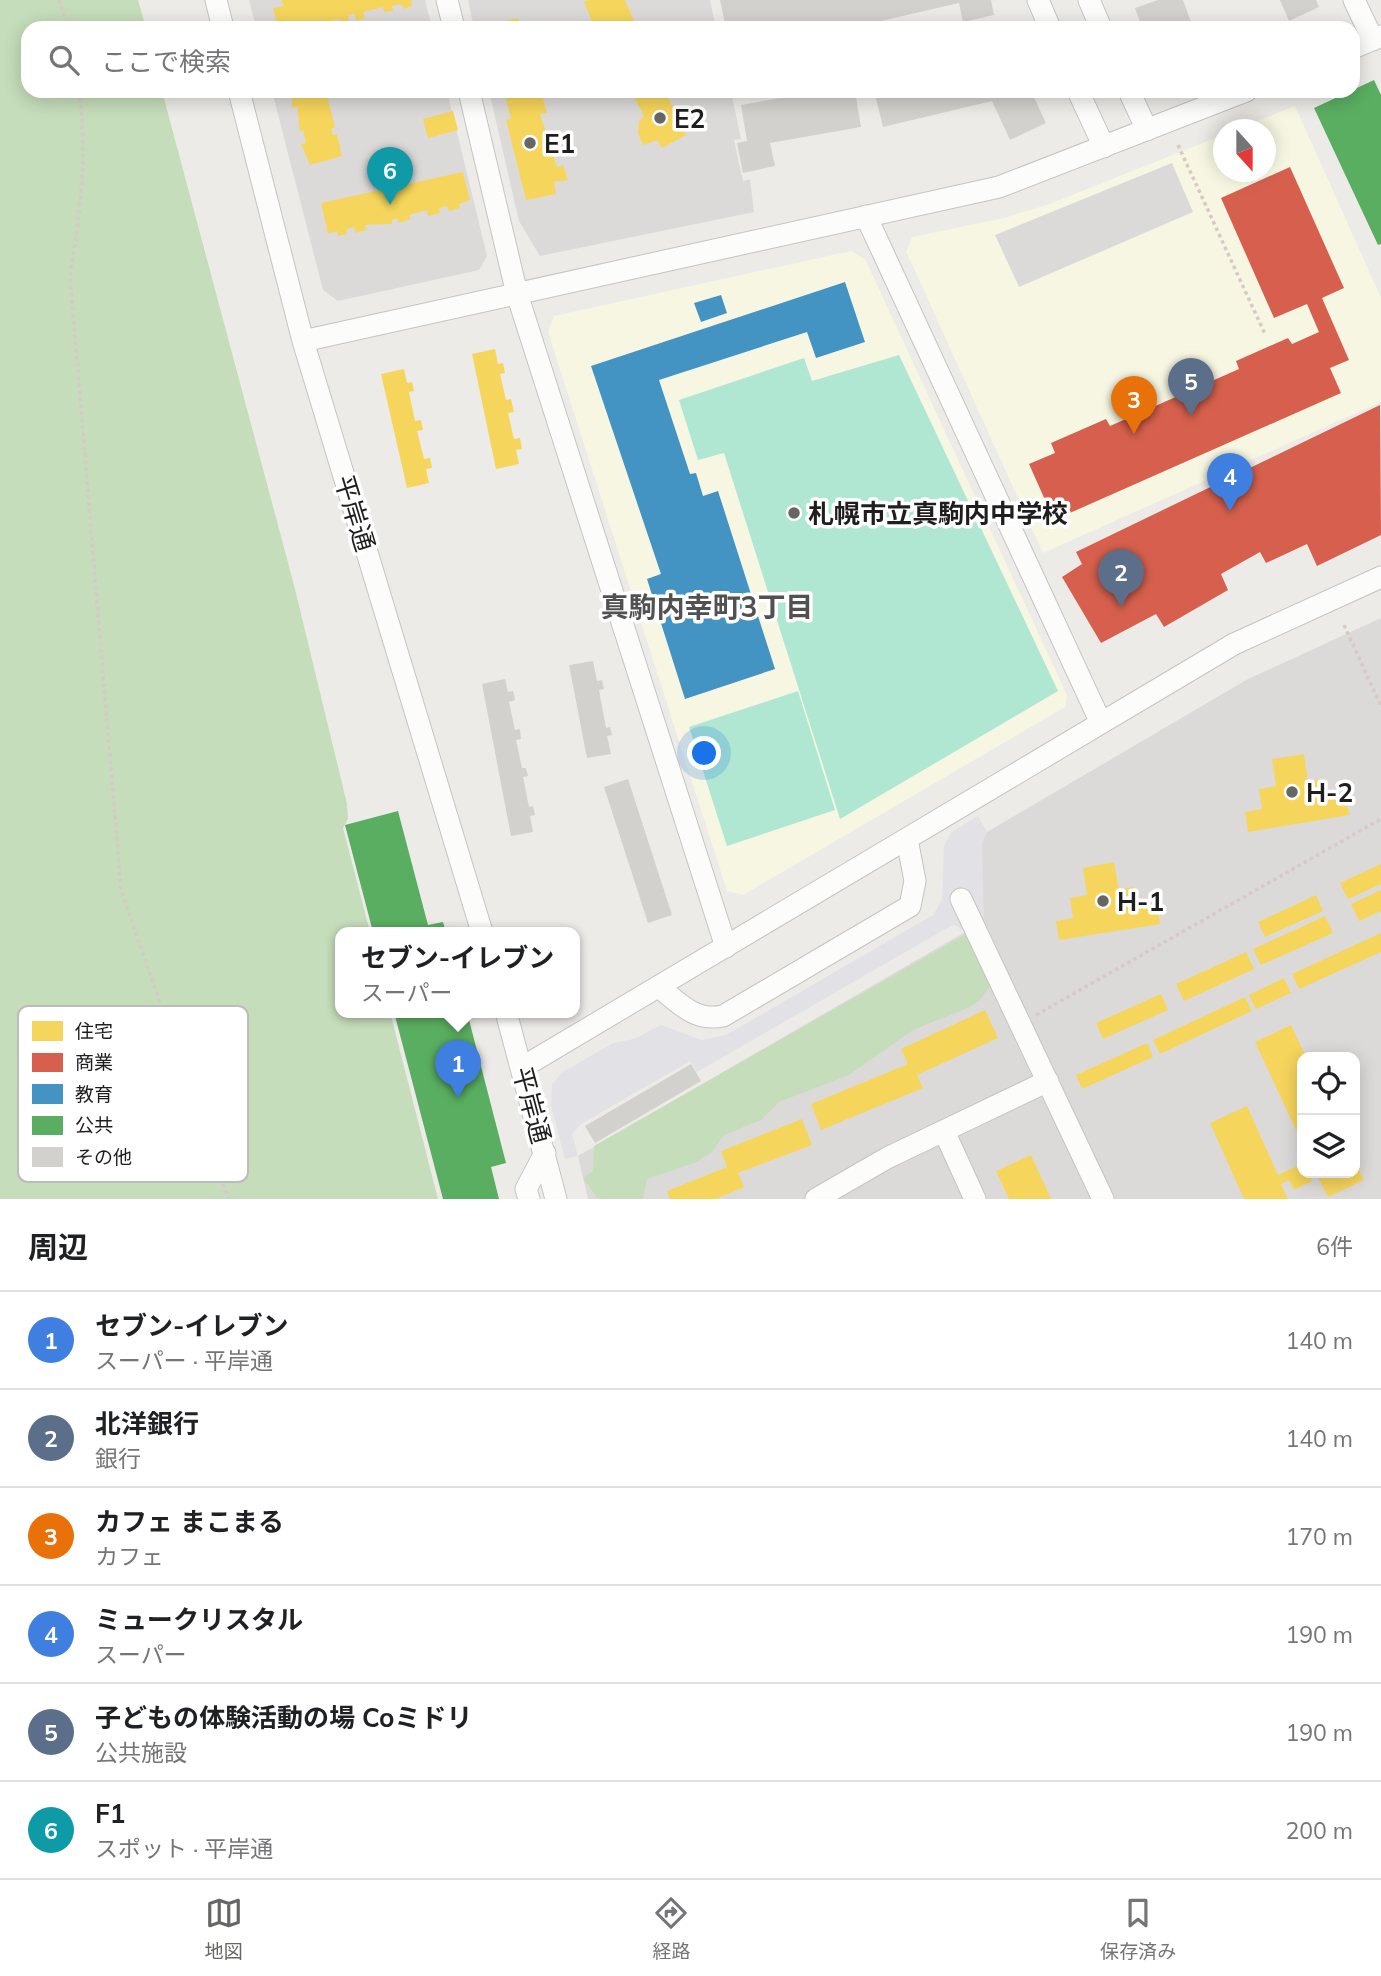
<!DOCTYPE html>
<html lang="ja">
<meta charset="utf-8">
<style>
body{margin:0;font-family:Mulish,"Noto Sans JP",sans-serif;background:#f2f2f2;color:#202124}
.controls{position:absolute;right:21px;bottom:21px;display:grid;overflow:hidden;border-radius:14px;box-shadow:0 4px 18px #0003}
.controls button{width:63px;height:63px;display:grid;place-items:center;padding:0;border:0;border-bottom:2px solid #e0e0e0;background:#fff;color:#202124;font:35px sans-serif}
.compass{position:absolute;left:1213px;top:119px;width:63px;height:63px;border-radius:50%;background:#fff;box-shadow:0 4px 18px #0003;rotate:159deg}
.you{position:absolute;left:705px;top:754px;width:24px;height:24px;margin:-18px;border:5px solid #fff;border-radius:50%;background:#1a73e8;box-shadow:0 0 0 10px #1a73e833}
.badge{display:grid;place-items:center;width:46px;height:46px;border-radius:50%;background:#666664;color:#fff;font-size:23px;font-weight:700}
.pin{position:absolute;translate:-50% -58px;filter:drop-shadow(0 2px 4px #0008)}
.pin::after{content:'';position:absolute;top:37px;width:24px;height:21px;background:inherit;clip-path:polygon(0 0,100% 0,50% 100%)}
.popup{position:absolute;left:335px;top:927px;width:245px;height:91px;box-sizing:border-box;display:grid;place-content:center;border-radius:14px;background:#fff;filter:drop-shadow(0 2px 5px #0005);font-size:23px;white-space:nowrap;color:#757577}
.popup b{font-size:26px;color:#202124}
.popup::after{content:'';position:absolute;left:50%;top:100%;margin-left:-14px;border:14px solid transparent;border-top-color:#fff}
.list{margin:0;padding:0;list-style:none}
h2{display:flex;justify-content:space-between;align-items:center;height:91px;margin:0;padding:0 28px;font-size:30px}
h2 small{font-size:23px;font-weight:400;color:#757577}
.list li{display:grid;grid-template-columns:46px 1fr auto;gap:21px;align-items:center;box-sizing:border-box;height:98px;padding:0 28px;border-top:2px solid #e0e0e0}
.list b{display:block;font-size:26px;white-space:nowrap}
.list p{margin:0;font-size:23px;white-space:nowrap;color:#757577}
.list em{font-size:23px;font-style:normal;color:#757577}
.icon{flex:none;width:38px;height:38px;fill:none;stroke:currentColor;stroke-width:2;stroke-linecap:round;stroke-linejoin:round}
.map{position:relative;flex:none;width:1381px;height:1199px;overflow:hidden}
.search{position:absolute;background:#fff;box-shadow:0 4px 18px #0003;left:21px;right:21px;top:21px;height:77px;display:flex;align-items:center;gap:18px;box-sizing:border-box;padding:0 24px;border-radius:21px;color:#757577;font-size:26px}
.sheet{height:679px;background:#fff}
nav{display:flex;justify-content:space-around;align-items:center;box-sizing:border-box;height:98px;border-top:2px solid #e0e0e0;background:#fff;font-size:19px;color:#757577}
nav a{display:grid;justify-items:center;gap:4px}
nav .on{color:#666664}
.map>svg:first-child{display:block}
.residential{fill:#dcdad8;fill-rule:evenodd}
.education{fill:#f6f6e2}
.religious{fill:#dbdad8}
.forest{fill:#c5ddba}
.pitch{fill:#afe7d3}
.plaza{fill:#e2e1e6}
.homes{fill:#f6d55c}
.shops{fill:#d6604d}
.schools{fill:#4393c3}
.public{fill:#5aae61}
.building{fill:#d3d1ce}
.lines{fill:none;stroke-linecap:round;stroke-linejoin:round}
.minor-casing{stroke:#c5c4c3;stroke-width:23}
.path{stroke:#d7c9c5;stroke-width:3.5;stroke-dasharray:3.5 3.5;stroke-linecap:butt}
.minor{stroke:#fcfcfb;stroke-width:21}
.poi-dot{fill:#666664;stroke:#fff;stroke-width:2.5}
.labels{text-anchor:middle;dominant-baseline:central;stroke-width:7;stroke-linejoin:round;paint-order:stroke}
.poi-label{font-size:26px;font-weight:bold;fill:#1e1e1e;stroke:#fff;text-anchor:start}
.street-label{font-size:26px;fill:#1e1e1e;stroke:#fff}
.neighbourhood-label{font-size:28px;font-weight:bold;fill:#515151;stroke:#fff}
.key{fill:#fff;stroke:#bcbcbc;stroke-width:2}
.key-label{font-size:19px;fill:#1e1e1e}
</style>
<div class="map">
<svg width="1381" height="1199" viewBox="0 0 1381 1199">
<rect width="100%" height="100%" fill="#edebe7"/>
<path class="residential" d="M249,0H425L432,28H256Z
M468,0H710L716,28H474Z
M272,91H447L487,256L479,270L338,301L323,290Z
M489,91H731L741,139L734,140L743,181L750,179L754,212L540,256L519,221Z
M1381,618V1199H1114L982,916V842L987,832L1248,679ZM1302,1057H1355V1173H1302Z
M965,932L975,946L1096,1199H588L578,1156Z"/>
<path class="education" d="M1295,106L1381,298V402L1043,553L906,251L912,237L1004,218L1047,205L1223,135L1224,172H1266V130L1236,129Z
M851,251L865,259L1067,695L1065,707L743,895L727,891L548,332L554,316Z"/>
<path class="religious" d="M1172,163L1193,212L1019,287L995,235Z"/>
<path class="forest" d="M0,0H138L146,28H28V91H162L294,585L347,804L348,819L343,828L370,932H341V1012H390L438,1199H0Z
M966,934L992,984L980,1000L970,1007L913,1030L849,1075L779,1102L761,1120L724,1135L713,1151L697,1162L647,1179L643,1199H598L583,1178L593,1171L594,1146Z"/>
<path class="pitch" d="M899,355L1058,691L840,819L724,453L698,460L679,400L804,358L812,381Z
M798,691L835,810L727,846L689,727Z"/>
<path class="plaza" d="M978,816L987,832L982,842L984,922L965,932L955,925L949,927L697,1072L690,1061L581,1124L572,1134L578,1156L565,1159L551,1106L552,1085L561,1073L613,1043L634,1039L661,1025L702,1040L726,1035L933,915L942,900L944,846L952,832Z"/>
<path class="homes" d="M281,0H411L412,6L404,9L401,4L392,6L393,11L384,12L383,7L363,12L365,18L356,21L355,14L348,15L349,20L340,23L339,19L304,28H278L273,8L284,6Z
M589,0H625L637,28H595L584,2Z
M518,18L520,25L525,24L526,28H488V25Z
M292,91H326L335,127L331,129L333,135L337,134L342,156L310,165L301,144L306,143L303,130L300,132L297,106L292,108Z
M504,91H541L547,113L540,114L557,167L563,165L568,180L554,182L556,194L526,200L506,120L511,119Z
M631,91H665L686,135L662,148L657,140L643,145L638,133L639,121L644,116Z
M453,111L458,130L428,138L423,119Z
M463,172L470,200L459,204L460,208L449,211L447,206L439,208L440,213L428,216L427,210L409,215L410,219L399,223L397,218L392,220V224L365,225L366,230L356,233L354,227L346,229L347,234L338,236L337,231L328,234L321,203Z
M495,349L498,364L503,363L505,373L500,374L506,400L511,399L514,412L508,413L514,439L520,438L522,449L516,450L519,464L496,469L472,354Z
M404,369L407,383L412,382L414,391L409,392L415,421L421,420L423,430L417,431L424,459L430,458L432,468L426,469L429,483L407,488L381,374Z
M1304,754L1308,781L1323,779L1327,798L1346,795L1349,815L1248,832L1245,812L1262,809L1259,789L1276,786L1272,759Z
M1114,862L1119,890L1134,887L1137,907L1157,904L1160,924L1059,940L1056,921L1073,918L1070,898L1087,895L1083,868Z
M1381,864V884L1348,899L1340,883Z
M1381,890V911L1359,921L1351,904Z
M1316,895L1323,911L1265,937L1258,922Z
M1325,916L1333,933L1261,965L1253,949Z
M1381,933V952L1299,989L1292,974Z
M1246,952L1254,969L1184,1001L1176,984Z
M1284,978L1291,993L1256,1009L1249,995Z
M1161,994L1168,1010L1103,1039L1096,1023Z
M1245,997L1252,1011L1160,1054L1153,1040Z
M985,1010L998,1038L917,1075L923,1088L821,1130L811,1104L908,1064L901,1049Z
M1291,1025L1306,1057H1302V1143L1255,1042Z
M1147,1043L1153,1057L1082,1089L1076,1075Z
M1247,1106L1278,1175L1302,1164V1173H1309L1312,1181L1294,1190L1289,1180L1281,1184L1288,1199H1244L1210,1123Z
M802,1119L812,1145L738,1173L744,1187L716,1199H670L667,1191L727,1167L721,1151Z
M1031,1155L1051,1199H1009L996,1171Z
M1355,1161L1364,1180L1328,1197L1316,1173H1355Z"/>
<path class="shops" d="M1290,167L1344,288L1322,298L1349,360L1330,368L1341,393L1054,520L1029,464L1055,453L1051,443L1106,419L1110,426L1239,369L1236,361L1288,338L1292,344L1319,332L1307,304L1274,318L1221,198Z
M1380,405L1381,535L1317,566L1307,544L1266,563L1260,552L1221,574L1228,590L1164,627L1156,614L1101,643L1062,577L1082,564L1076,552Z"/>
<path class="schools" d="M845,282L865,342L816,358L807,332L659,380L690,474L696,473L703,496L718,491L775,669L685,699L647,579L661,574L591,366Z
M721,295L727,313L701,322L694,303Z"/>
<path class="public" d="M1374,80L1381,95V244L1378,245L1314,108Z
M398,811L428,925L443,922L446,932H373L345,825Z
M394,1012H467L506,1163L491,1167L499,1199H443Z"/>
<path class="building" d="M720,0H991L994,15L963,22L959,3L851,28H726Z
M1158,0H1183L1191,22L1173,28H1142L1135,8Z
M1280,0H1316L1319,7L1289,21Z
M822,91H855L861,127L770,143L775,166L743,173L737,143L747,141L741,105Z
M874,91H1031L1046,123L1010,140L992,101L883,127Z
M593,661L597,681L602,680L604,689L599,690L606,728L610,727L612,735L607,736L611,754L587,758L569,665Z
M505,679L508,692L513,691L515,700L509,702L515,730L520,729L521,739L516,740L522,768H526L528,776L523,777L529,807L533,806L535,815L530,816L533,832L511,836L482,684Z
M628,779L672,915L648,923L604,787Z
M691,1064L701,1081L595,1143L585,1126Z"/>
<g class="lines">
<defs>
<path id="minor" d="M216,0L223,28
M447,0L454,28
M1038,0L1050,28
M1089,0L1101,28
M1354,0L1373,40
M1353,48L1381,36
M239,91L303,341L482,932
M469,91L517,294L726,947
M1078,91L1104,147
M1129,91L1147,130
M866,216L1101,723
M303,341L999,187L1246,91
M961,899L1103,1199
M659,987C679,1003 695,1022 723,1016L910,906L915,881L907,839
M506,1012L556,1199
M523,1067L1234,644L1381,577
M944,1131L975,1199
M529,1199L526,1189L545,1153
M816,1199L887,1158L1048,1081"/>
</defs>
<use href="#minor" class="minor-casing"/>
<path class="path" d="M59,0L68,28
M79,91C88,155 80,214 70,277L121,890L228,1199
M1178,145L1265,334
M1344,625L1381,706
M1036,1015L1381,819"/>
<use href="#minor" class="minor"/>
</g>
<g class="poi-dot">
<circle cx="660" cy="118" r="7"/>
<circle cx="530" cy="143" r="7"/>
<circle cx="794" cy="513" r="7"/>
<circle cx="1292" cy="792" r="7"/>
<circle cx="1103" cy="901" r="7"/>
</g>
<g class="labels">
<g class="poi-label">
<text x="674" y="118">E2</text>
<text x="544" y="143">E1</text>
<text x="808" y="513">札幌市立真駒内中学校</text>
<text x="1306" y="792">H-2</text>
<text x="1117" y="901">H-1</text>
</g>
<g class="street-label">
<text transform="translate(355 513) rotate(73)">平岸通</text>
<text transform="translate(532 1105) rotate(75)">平岸通</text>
</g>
<g class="neighbourhood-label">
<text x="707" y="606">真駒内幸町3丁目</text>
</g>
</g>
<rect x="18" y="1006" width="230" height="176" rx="10" class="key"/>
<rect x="32" y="1021" width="31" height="20" fill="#f6d55c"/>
<rect x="32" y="1053" width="31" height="19" fill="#d6604d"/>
<rect x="32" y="1084" width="31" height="20" fill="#4393c3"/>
<rect x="32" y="1116" width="31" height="19" fill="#5aae61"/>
<rect x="32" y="1147" width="31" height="20" fill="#d3d1ce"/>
<g class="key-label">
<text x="75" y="1038">住宅</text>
<text x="75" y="1069">商業</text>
<text x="75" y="1101">教育</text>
<text x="75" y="1132">公共</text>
<text x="75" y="1164">その他</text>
</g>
</svg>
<div class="controls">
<button><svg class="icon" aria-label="locate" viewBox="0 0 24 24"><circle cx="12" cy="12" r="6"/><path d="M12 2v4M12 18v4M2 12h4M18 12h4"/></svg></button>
<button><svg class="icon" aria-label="layers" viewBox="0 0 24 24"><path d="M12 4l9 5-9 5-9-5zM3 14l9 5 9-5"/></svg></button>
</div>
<svg class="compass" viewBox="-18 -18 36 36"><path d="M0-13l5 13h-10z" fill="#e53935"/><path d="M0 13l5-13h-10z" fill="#757577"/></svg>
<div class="you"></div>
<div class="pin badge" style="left:458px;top:1098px;background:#3f7fe0">1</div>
<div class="popup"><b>セブン-イレブン</b>スーパー</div>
<div class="pin badge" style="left:1121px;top:607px;background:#5c6f8a">2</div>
<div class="pin badge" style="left:1134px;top:434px;background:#e8710a">3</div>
<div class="pin badge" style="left:1230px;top:511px;background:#3f7fe0">4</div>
<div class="pin badge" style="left:1191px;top:416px;background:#5c6f8a">5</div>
<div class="pin badge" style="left:390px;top:205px;background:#0f9aa8">6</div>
<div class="search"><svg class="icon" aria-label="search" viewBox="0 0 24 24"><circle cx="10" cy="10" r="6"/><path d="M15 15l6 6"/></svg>ここで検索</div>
</div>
<section class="sheet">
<h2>周辺<small>6件</small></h2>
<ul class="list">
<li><span class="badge" style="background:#3f7fe0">1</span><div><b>セブン-イレブン</b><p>スーパー · 平岸通</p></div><em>140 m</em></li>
<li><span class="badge" style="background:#5c6f8a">2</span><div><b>北洋銀行</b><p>銀行</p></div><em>140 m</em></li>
<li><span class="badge" style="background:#e8710a">3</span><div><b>カフェ まこまる</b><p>カフェ</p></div><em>170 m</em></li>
<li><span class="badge" style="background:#3f7fe0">4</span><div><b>ミュークリスタル</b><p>スーパー</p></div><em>190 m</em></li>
<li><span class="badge" style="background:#5c6f8a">5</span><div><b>子どもの体験活動の場 Coミドリ</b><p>公共施設</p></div><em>190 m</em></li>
<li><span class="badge" style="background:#0f9aa8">6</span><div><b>F1</b><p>スポット · 平岸通</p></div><em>200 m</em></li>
</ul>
</section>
<nav>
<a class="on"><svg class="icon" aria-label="map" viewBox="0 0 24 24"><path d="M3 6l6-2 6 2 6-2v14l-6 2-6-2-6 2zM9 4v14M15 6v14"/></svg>地図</a>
<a><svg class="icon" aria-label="directions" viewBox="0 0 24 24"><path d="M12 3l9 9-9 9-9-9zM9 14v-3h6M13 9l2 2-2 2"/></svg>経路</a>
<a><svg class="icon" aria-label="saved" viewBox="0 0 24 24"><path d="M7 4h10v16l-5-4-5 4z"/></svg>保存済み</a>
</nav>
